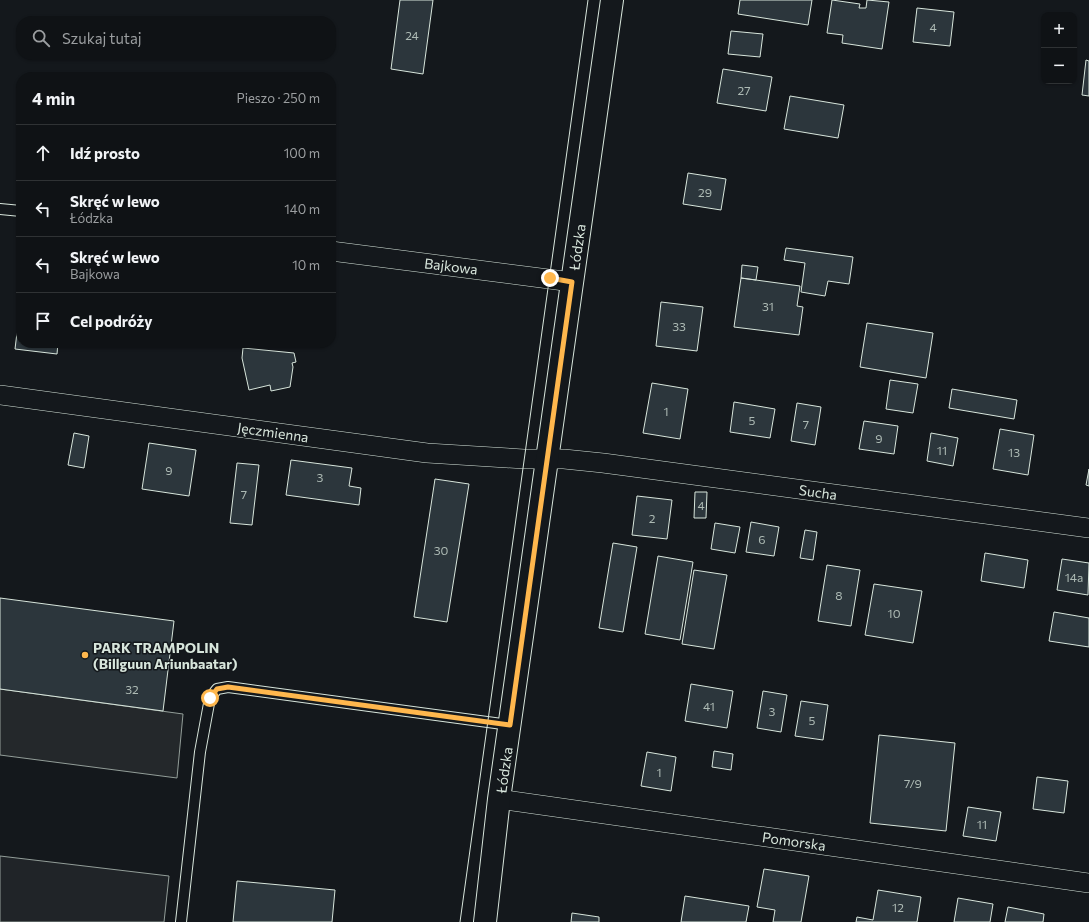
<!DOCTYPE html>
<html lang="pl">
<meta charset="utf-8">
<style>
body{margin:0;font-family:Commissioner,sans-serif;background:#1d2022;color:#f1f3f6}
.controls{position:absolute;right:12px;top:12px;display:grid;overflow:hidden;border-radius:8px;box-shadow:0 1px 3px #0004}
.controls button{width:36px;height:36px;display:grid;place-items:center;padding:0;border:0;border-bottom:1px solid #2f3234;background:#0f1215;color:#f1f3f6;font:20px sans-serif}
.stop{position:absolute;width:12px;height:12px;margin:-9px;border:3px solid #ffb74d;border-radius:50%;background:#fff}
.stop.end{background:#ffb74d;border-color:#fff;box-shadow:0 1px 4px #0008}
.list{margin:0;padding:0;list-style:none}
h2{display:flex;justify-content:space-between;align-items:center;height:52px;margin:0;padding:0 16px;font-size:17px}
h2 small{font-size:13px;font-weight:400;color:#9b9ea0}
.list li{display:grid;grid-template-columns:26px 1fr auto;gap:12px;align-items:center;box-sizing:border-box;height:56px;padding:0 16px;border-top:1px solid #2f3234}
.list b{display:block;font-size:15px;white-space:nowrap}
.list p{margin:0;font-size:13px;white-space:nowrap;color:#9b9ea0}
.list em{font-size:13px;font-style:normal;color:#9b9ea0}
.icon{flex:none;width:22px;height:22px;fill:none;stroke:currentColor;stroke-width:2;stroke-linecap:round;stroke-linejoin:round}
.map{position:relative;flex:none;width:1089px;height:922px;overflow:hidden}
.search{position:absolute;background:#0f1215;box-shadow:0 1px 3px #0004;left:16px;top:16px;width:320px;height:44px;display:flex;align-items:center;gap:10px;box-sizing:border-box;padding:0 14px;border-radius:16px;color:#9b9ea0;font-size:15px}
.panel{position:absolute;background:#0f1215;box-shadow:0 1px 3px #0004;left:16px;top:72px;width:320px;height:276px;border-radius:16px}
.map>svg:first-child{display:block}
.green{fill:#202428;stroke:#939e99}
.parking{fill:#24282b;stroke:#939e99}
.building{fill:#2c363c;stroke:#d8e6dc}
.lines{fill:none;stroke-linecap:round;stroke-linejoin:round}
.lane-casing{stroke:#d8e6dc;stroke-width:12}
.street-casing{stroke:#d8e6dc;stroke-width:20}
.secondary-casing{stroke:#d8e6dc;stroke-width:24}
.lane{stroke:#14181c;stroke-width:10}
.street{stroke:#14181c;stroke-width:19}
.secondary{stroke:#14181c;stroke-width:22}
.tram{stroke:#d8e6dc;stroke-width:1}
.route{stroke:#ffb74d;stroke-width:5}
.poi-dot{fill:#ffb74d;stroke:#14181c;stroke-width:1.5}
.labels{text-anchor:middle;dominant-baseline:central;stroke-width:3;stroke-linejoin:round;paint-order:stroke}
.number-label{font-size:12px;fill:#adbab4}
.street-label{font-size:14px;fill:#d8e6dc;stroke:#14181c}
.poi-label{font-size:14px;font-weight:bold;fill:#d8e6dc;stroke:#14181c;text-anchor:start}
</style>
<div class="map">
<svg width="1089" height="922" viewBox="0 0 1089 922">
<rect width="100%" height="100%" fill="#14181c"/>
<path class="green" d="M0,856L169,876L164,922H0Z"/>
<path class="parking" d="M0,689L183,714L177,778L0,755Z"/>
<path class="building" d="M400,0H433L423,74L391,69Z
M740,0H812L808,25L738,14Z
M832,0L860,4L859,8H866L867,0L889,2L882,49L842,43L843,35L827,33Z
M917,8L954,12L950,46L913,42Z
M731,31L763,34L760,57L728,54Z
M1086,60L1089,61V96L1082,95Z
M723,69L772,77L766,111L717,103Z
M790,96L844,105L838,138L784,129Z
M688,173L726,179L721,210L683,204Z
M786,248L853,257L849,284L828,281L825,296L801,292L805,263L784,260Z
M742,265L758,267L756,280L741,278Z
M741,278L800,286L797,306L803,307L799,335L734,327Z
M661,302L703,307L697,351L656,346Z
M20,308H21V343H58L57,354L15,349Z
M867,323L933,333L926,378L860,367Z
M243,348L294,353L296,362L292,363L293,367L290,387L271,391L270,385L249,390L242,358Z
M890,380L918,384L913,413L886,409Z
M652,383L688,389L680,439L643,433Z
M952,389L1017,400L1014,419L949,408Z
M734,402L775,409L770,438L730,432Z
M797,403L821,407L815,445L791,441Z
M864,421L898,426L894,454L859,449Z
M1000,429L1034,435L1028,475L993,469Z
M74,433L89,436L84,468L68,465Z
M931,433L958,438L953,466L927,461Z
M149,443L196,450L189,496L142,489Z
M291,460L352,468L349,486L361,488L359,505L286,495Z
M237,463L259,465L252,525L230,523Z
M1089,469V486L1086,485Z
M435,479L469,484L447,622L414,617Z
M695,492H707L706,518H694Z
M637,496L672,500L667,539L632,535Z
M751,522L779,527L774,556L746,552Z
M715,523L740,527L735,553L711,549Z
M805,530L817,532L813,560L800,558Z
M613,543L637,547L623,632L599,628Z
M985,553L1028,560L1024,588L981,581Z
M658,556L693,562L680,640L645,634Z
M1062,559L1089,563L1088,595L1057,590Z
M827,565L860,570L851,626L818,621Z
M694,570L727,575L714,649L682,644Z
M874,584L922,591L913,643L865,635Z
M0,598L174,621L163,711L0,689Z
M1054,612L1089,618V647L1049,641Z
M691,684L733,691L727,728L685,721Z
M763,691L787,695L781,732L757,728Z
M801,701L828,705L823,740L795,736Z
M879,735L955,743L946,831L870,823Z
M714,751L733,754L731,770L712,767Z
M647,752L676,757L671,791L641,786Z
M1037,777L1068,781L1064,813L1033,809Z
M968,807L1001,812L996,841L963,836Z
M764,869L809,876L801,922H773L775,910L757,907Z
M237,881L335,890L332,922H233Z
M878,890L921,897L917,922H856L857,917L873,920Z
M685,896L749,906L746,922H681Z
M958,898L993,904L990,922H954Z
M1008,907L1044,914L1043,922H1005Z
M572,913L599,917V922H571Z"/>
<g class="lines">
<defs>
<path id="lane" d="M0,209L21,211
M181,922L200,752L210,698L217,689L228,687L510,725"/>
<path id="street" d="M331,251L572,282
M0,395L427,453L524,459H564L603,463L1089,528
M499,799L1089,883"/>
<path id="secondary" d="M485,922L499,799L612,0"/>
</defs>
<use href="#lane" class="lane-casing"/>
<use href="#street" class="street-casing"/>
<use href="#secondary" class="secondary-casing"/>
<use href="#lane" class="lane"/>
<use href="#street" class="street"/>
<use href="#secondary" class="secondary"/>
<path class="tram" d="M460,922L588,0"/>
</g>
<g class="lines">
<path class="route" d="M210,698L217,689L228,687L510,725L572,282L550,278"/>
</g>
<circle class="poi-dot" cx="85" cy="655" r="4"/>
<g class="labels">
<g class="number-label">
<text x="933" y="27">4</text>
<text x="412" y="35">24</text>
<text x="744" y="90">27</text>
<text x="705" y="192">29</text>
<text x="768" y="306">31</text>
<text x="679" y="326">33</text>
<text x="666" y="411">1</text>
<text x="752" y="420">5</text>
<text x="806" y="424">7</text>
<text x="879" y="438">9</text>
<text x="942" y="450">11</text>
<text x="1014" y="452">13</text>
<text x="169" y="470">9</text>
<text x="320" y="477">3</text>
<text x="244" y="494">7</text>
<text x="701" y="505">4</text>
<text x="652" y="518">2</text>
<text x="762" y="539">6</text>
<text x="441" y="550">30</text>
<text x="1074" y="577">14a</text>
<text x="839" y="595">8</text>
<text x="894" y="613">10</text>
<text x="132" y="689">32</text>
<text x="709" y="706">41</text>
<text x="772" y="711">3</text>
<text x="812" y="720">5</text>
<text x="659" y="772">1</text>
<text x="913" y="783">7/9</text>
<text x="982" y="824">11</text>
<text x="898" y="907">12</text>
</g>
<g class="street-label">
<text transform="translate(577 247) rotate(-82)">Łódzka</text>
<text transform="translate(451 266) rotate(7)">Bajkowa</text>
<text transform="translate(273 432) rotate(8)">Jęczmienna</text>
<text transform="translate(818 492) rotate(8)">Sucha</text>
<text transform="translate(504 770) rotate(-82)">Łódzka</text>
<text transform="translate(794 841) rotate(8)">Pomorska</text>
</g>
<g class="poi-label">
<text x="93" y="647">PARK TRAMPOLIN<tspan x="93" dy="16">(Billguun Ariunbaatar)</tspan></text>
</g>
</g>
</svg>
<div class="controls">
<button>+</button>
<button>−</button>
</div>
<div class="stop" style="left:210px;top:698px"></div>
<div class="stop end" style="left:550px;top:278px"></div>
<div class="search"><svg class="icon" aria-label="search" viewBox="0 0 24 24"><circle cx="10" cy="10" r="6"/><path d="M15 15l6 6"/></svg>Szukaj tutaj</div>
<section class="panel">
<h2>4 min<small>Pieszo · 250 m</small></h2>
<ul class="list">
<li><svg class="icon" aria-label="ahead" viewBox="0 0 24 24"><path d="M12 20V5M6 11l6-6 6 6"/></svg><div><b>Idź prosto</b></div><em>100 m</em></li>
<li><svg class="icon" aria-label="left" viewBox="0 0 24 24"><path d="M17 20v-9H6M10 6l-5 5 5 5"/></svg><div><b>Skręć w lewo</b><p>Łódzka</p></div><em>140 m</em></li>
<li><svg class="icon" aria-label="left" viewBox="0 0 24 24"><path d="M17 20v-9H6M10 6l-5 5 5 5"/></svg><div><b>Skręć w lewo</b><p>Bajkowa</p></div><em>10 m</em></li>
<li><svg class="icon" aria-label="arrive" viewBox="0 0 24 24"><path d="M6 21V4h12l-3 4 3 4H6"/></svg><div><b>Cel podróży</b></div></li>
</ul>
</section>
</div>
